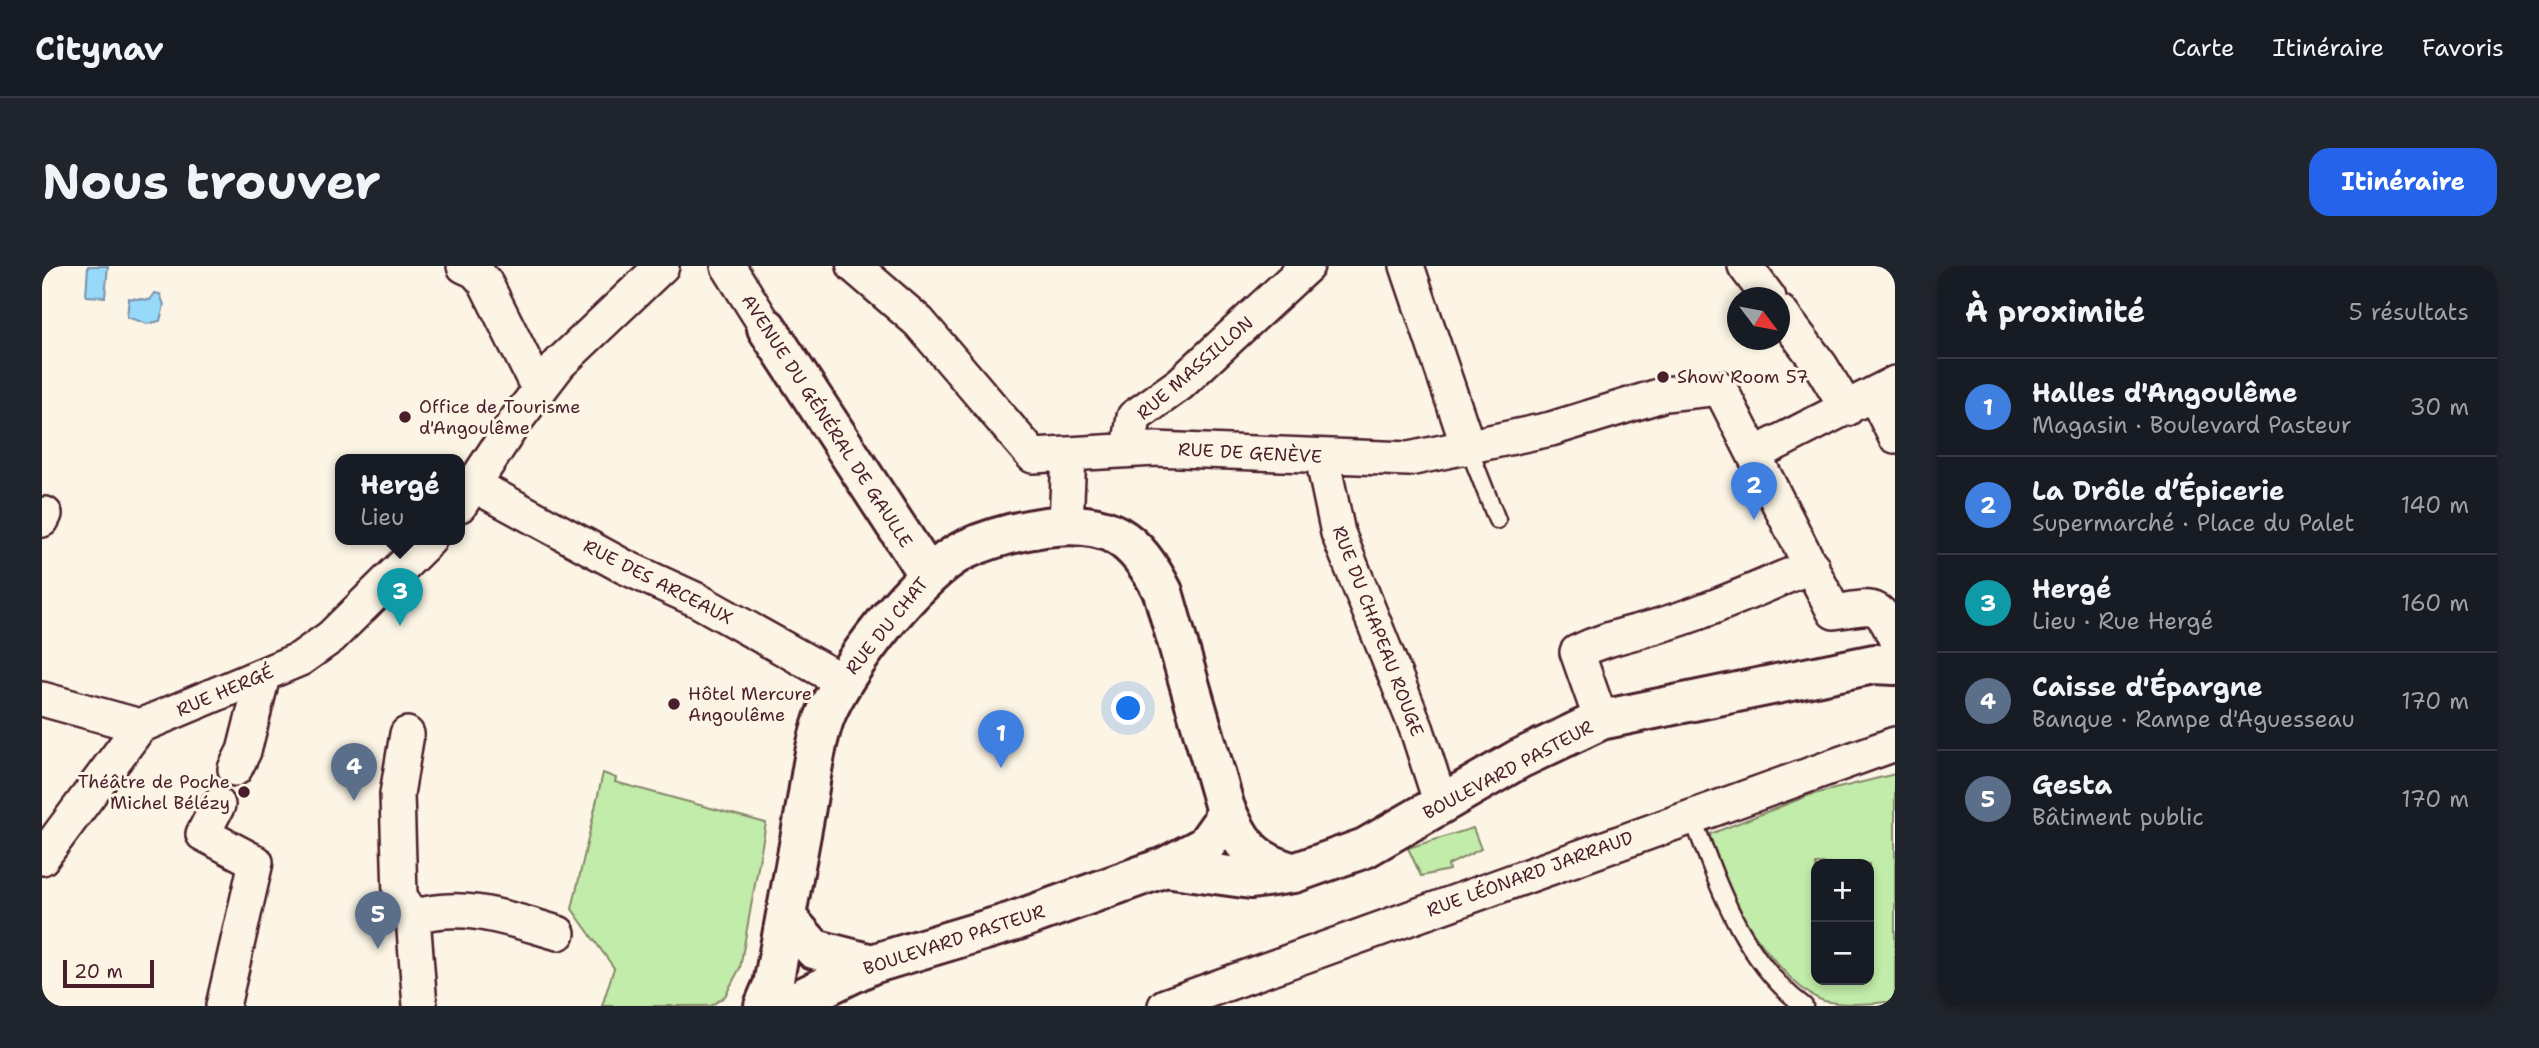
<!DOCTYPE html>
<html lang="fr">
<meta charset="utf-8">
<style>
body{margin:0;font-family:"Shantell Sans",sans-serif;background:#20242c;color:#f1f3f6}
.controls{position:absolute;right:21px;bottom:21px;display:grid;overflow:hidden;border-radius:14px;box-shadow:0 4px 10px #0003}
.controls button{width:63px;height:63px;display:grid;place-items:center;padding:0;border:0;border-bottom:2px solid #363941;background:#171b24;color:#f1f3f6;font:35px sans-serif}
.compass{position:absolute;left:1685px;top:21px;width:63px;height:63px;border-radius:50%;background:#171b24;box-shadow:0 4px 10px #0003;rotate:122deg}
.scale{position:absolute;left:21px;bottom:18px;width:91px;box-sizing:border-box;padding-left:7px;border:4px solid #4a1f2b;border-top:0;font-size:19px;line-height:24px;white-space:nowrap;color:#4a1f2b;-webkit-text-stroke:5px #fcf5e5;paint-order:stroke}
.you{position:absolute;left:1087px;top:443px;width:24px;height:24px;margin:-18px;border:5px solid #fff;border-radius:50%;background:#1a73e8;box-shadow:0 0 0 10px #1a73e833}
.badge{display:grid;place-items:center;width:46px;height:46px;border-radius:50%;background:#2563eb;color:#fff;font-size:23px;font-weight:700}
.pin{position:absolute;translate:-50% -58px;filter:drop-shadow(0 2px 4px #0008)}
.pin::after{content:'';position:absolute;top:37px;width:24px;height:21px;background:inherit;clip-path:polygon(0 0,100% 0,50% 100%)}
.popup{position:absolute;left:293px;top:188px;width:130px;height:91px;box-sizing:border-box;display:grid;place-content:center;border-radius:14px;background:#171b24;filter:drop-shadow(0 2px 5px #0005);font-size:23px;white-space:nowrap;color:#9ea1a6}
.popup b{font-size:26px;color:#f1f3f6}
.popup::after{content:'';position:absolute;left:50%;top:100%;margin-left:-14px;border:14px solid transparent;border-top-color:#171b24}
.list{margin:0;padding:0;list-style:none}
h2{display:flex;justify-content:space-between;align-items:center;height:91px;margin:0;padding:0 28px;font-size:30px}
h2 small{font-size:23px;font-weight:400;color:#9ea1a6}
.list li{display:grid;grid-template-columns:46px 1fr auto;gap:21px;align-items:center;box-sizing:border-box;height:98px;padding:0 28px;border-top:2px solid #363941}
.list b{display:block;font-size:26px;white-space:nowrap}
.list p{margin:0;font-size:23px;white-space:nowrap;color:#9ea1a6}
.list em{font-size:23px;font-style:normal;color:#9ea1a6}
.map{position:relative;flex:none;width:1853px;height:740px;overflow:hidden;border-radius:21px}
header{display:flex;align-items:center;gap:42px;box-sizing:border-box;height:98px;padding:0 35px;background:#171b24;border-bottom:2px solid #363941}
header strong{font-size:33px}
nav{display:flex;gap:38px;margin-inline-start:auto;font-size:24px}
.intro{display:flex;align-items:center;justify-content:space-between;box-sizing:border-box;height:168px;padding:0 42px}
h1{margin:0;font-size:49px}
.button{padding:18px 32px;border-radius:21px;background:#2563eb;color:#fff;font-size:24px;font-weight:700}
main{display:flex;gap:42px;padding:0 42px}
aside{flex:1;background:#171b24;border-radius:21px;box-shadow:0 4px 10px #0003}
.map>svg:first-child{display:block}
.green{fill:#c1eca9;stroke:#86866a;stroke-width:2;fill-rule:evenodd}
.water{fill:#97d9f9;stroke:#788fa7;stroke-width:2}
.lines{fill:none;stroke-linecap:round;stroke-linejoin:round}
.lane-casing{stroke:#4a1f2b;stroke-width:21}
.street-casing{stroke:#4a1f2b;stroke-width:38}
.secondary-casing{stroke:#4a1f2b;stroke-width:44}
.lane{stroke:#fcf5e5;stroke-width:16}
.street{stroke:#fcf5e5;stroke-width:33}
.secondary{stroke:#fcf5e5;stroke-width:38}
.poi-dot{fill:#4a1f2b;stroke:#fcf5e5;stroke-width:2.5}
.labels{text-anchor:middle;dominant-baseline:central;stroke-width:6;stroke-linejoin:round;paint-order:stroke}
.street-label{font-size:18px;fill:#4a1f2b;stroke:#fcf5e5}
.poi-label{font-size:18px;fill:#4a1f2b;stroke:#fcf5e5;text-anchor:start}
</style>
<header>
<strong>Citynav</strong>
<nav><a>Carte</a><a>Itinéraire</a><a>Favoris</a></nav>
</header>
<div class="intro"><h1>Nous trouver</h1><a class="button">Itinéraire</a></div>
<main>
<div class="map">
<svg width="1853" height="740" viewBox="0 0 1853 740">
<rect width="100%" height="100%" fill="#fcf5e5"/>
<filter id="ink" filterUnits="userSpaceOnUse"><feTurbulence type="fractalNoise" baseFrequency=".0143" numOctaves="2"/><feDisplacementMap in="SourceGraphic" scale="14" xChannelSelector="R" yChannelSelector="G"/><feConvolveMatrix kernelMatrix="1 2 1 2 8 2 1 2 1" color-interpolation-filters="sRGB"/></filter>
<g filter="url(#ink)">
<path class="green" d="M561,507L574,512L573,516L724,557L698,702L683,730L669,740H560L572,702L530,643Z
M1853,508V735C1831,738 1804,740 1782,735C1747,724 1700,654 1684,621C1677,607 1672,590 1666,575L1668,568L1768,529ZM1774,598H1827V714H1774Z
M1431,562L1439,583L1406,599L1407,604L1379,610L1366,582Z"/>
<path class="water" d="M46,0H66L63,31L44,30Z
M113,27L118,28L122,39L118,55L105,58L85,51L87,32L108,34Z"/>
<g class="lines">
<defs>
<path id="lane" d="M1427,183L1455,254
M1650,550C1676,619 1701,695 1762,740"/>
<path id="street" d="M422,0L433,5L443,16L497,124
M686,0L725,62
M812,0L877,56L991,190L1113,183L1367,193L1509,163L1623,128L1678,122L1792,346C1830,341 1836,333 1853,372
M1365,0L1427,183
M1703,0L1727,32
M1738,46L1779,100L1805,143
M1832,128L1853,170
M1087,183L1092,151L1138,118L1265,0
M1713,188L1853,117
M1280,191L1296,267L1375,464L1399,538
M432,219L583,301L655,334L800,415
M418,239L472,157L518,97L620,0
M0,254L3,248
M1024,258L1027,188
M0,433L98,460
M1559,454L1535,386C1562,373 1584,369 1612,361C1666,346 1718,321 1770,300
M365,468L355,528L358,630L371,651L378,740
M193,503L202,485L221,410
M176,539L161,568L214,596L181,740
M0,592L98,460L258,393L289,371L387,274
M371,651C422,635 467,653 516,667
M1123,740L1853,478"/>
<path id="secondary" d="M725,62L886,309
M1123,601L1209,613L1252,607L1323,582L1477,493L1559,454L1832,398L1853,399
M744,651L772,683L830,698
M722,740L731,719C741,663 752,608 762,552C768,520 771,485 782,453C799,406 877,306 922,284C948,272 975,265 1003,261C1067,253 1093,271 1121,326L1183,542C1200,580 1211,595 1252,607
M743,740L830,698L970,656L1123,601L1163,580L1180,556L1183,542"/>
</defs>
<use href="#lane" class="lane-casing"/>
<use href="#street" class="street-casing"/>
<use href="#secondary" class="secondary-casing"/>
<use href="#lane" class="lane"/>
<use href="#street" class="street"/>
<use href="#secondary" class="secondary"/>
</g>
</g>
<g class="poi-dot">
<circle cx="1621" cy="111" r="7"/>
<circle cx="363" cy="151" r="7"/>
<circle cx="632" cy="438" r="7"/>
<circle cx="202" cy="526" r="7"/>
</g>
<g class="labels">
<g class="street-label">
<text transform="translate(1153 102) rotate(-41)">RUE MASSILLON</text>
<text transform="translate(785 155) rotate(57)">AVENUE DU GÉNÉRAL DE GAULLE</text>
<text transform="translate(1208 187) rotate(3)">RUE DE GENÈVE</text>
<text transform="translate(616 316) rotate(27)">RUE DES ARCEAUX</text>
<text transform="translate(845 360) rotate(-51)">RUE DU CHAT</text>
<text transform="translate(1336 365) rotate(69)">RUE DU CHAPEAU ROUGE</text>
<text transform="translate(183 425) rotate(-23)">RUE HERGÉ</text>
<text transform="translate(1466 504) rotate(-28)">BOULEVARD PASTEUR</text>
<text transform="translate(1488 608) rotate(-20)">RUE LÉONARD JARRAUD</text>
<text transform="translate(912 674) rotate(-18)">BOULEVARD PASTEUR</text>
</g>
<g class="poi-label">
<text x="1635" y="111">Show Room 57</text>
<text x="377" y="141">Office de Tourisme<tspan x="377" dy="21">d'Angoulême</tspan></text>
<text x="646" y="428">Hôtel Mercure<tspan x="646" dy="21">Angoulême</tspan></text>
<text x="188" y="516" text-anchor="end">Théâtre de Poche<tspan x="188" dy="21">Michel Bélézy</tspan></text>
</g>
</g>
</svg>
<div class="controls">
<button>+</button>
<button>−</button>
</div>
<svg class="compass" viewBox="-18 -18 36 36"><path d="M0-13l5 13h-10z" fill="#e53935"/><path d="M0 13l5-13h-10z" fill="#9ea1a6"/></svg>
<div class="scale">20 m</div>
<div class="you"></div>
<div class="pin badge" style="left:959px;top:502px;background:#3f7fe0">1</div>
<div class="pin badge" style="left:1712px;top:254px;background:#3f7fe0">2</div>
<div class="pin badge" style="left:358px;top:360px;background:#0f9aa8">3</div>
<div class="popup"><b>Hergé</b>Lieu</div>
<div class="pin badge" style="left:312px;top:535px;background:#5c6f8a">4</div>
<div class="pin badge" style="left:336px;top:683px;background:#5c6f8a">5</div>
</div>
<aside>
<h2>À proximité<small>5 résultats</small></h2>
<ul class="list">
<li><span class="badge" style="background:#3f7fe0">1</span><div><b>Halles d'Angoulême</b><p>Magasin · Boulevard Pasteur</p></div><em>30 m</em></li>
<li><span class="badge" style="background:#3f7fe0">2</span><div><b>La Drôle d’Épicerie</b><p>Supermarché · Place du Palet</p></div><em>140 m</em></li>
<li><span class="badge" style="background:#0f9aa8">3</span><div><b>Hergé</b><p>Lieu · Rue Hergé</p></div><em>160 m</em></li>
<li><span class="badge" style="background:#5c6f8a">4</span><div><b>Caisse d'Épargne</b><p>Banque · Rampe d'Aguesseau</p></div><em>170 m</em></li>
<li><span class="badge" style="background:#5c6f8a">5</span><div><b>Gesta</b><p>Bâtiment public</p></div><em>170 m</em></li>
</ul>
</aside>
</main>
